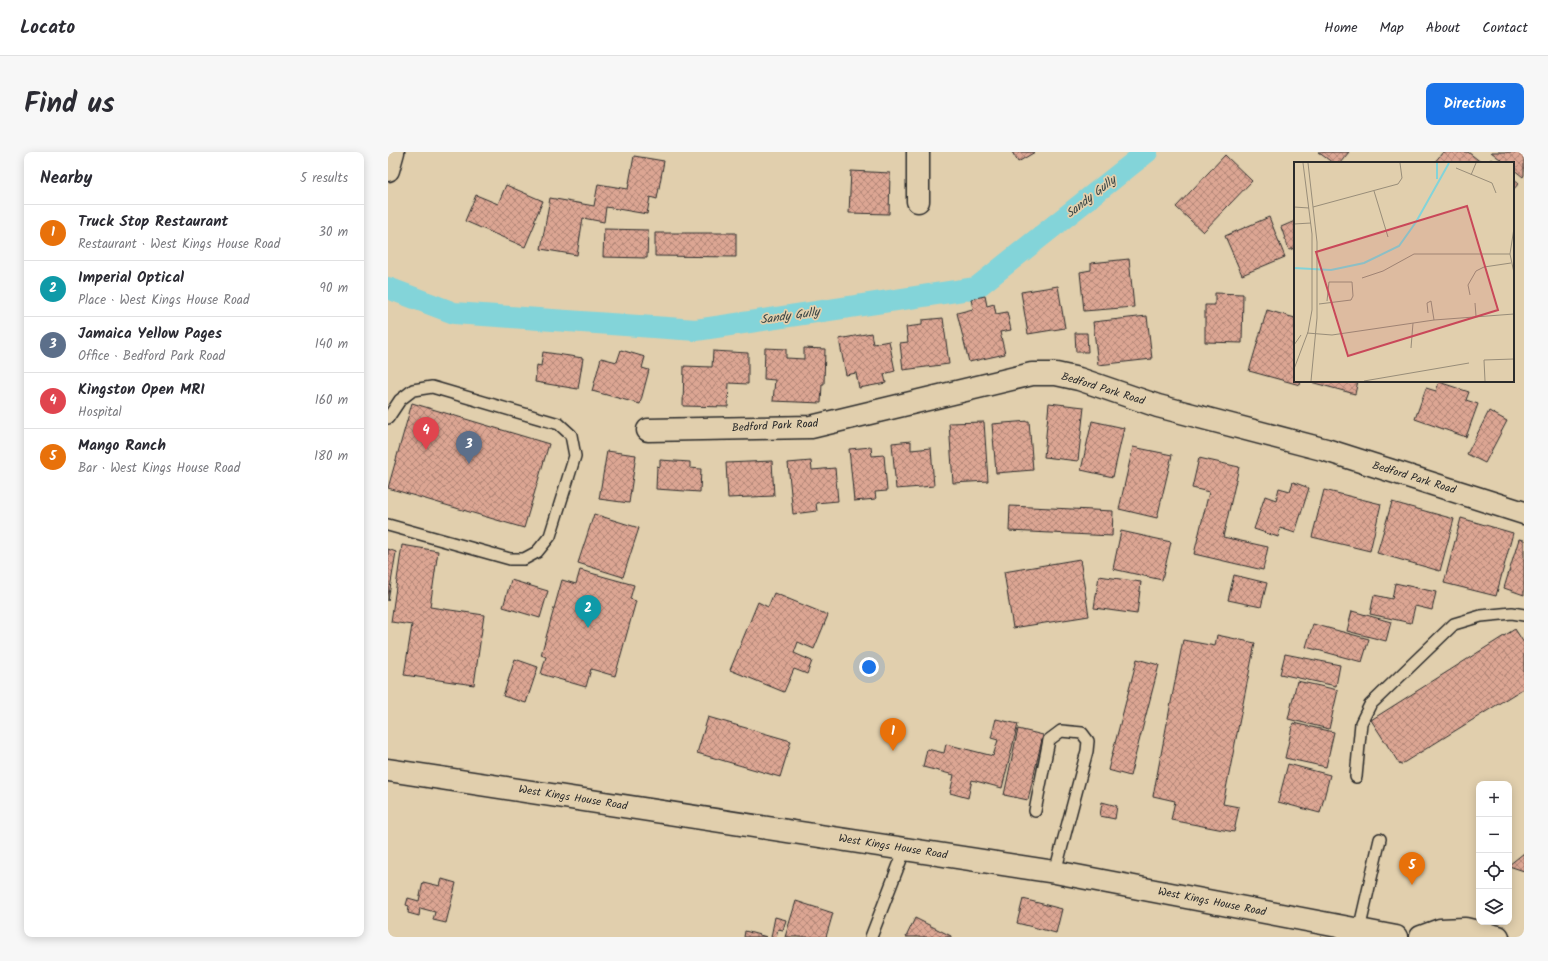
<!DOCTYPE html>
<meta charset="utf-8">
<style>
body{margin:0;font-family:Kalam,sans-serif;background:#f7f7f7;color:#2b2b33}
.controls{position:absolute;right:12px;bottom:12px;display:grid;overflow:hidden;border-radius:8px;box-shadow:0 2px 10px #0003}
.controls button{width:36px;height:36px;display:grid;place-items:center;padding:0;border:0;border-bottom:1px solid #e1e1e2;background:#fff;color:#2b2b33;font:20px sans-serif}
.you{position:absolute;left:481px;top:515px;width:14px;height:14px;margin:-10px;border:3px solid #fff;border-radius:50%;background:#1a73e8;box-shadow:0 0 0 6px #1a73e833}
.badge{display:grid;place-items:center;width:26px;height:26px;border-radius:50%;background:#1a73e8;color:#fff;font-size:13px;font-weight:700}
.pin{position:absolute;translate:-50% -33px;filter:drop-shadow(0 1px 2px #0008)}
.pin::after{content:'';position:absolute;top:21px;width:14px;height:12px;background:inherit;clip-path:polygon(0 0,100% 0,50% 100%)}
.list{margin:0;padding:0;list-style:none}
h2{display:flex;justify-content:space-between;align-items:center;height:52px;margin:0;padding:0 16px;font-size:17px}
h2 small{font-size:13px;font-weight:400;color:#7c7c81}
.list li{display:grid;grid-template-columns:26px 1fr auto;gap:12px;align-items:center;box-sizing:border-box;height:56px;padding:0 16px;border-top:1px solid #e1e1e2}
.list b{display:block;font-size:15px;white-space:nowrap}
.list p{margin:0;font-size:13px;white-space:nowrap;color:#7c7c81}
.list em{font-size:13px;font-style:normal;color:#7c7c81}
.icon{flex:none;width:22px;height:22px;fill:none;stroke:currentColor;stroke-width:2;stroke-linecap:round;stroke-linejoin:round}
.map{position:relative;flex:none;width:1136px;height:785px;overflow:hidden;border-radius:8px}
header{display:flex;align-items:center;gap:24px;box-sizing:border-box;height:56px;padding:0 20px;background:#fff;border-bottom:1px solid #e1e1e2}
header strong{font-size:19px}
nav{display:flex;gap:22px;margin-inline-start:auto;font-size:14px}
.intro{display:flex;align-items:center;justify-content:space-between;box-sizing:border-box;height:96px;padding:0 24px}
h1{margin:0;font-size:28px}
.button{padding:10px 18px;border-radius:8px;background:#1a73e8;color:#fff;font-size:14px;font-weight:700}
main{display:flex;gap:24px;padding:0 24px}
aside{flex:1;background:#fff;border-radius:8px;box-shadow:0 2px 10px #0003}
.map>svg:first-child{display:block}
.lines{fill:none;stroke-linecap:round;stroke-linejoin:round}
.canal{stroke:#83d4d9;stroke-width:22}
.building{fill:url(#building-cross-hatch);stroke:#2b2b2b}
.service-casing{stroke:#2b2b2b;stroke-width:14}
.minor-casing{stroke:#2b2b2b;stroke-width:25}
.secondary-casing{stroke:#2b2b2b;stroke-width:25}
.primary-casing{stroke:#2b2b2b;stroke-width:25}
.service{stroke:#e1cfad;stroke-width:11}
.minor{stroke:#e1cfad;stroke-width:22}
.secondary{stroke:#e1cfad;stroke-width:22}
.primary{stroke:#e1cfad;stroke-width:22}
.labels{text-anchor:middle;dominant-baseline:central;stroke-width:3.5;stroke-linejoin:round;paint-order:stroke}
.street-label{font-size:11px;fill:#2b2b2b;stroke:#e1cfad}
.water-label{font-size:12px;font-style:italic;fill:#384445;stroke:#e1cfad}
.inset-river{fill:none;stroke:#83d4d9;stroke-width:2}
.inset-road{fill:none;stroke:#988d79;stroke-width:1}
.view{fill:#c94859;fill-opacity:0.15;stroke:#c94859;stroke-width:2}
.inset-edge{fill:none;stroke:#2b2b2b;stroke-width:2}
</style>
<header>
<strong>Locato</strong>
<nav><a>Home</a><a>Map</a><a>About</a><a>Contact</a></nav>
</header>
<div class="intro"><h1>Find us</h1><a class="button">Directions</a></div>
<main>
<aside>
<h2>Nearby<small>5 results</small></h2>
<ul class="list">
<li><span class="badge" style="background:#e8710a">1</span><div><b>Truck Stop Restaurant</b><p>Restaurant · West Kings House Road</p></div><em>30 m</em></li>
<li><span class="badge" style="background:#0f9aa8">2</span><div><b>Imperial Optical</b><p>Place · West Kings House Road</p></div><em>90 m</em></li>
<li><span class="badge" style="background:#5c6f8a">3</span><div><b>Jamaica Yellow Pages</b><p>Office · Bedford Park Road</p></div><em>140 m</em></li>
<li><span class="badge" style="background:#e0444e">4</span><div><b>Kingston Open MRI</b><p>Hospital</p></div><em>160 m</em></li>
<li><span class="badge" style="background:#e8710a">5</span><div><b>Mango Ranch</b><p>Bar · West Kings House Road</p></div><em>180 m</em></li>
</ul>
</aside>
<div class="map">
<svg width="1136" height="785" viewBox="0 0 1136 785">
<defs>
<pattern id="building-cross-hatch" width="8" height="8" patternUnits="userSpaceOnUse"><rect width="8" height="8" fill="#dca693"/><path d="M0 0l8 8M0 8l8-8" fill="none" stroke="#b38778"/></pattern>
</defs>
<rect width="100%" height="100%" fill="#e1cfad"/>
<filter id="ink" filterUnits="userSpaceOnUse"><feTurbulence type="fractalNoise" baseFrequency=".025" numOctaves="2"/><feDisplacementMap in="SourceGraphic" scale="8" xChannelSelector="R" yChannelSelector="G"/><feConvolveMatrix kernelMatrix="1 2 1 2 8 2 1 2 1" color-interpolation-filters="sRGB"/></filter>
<g filter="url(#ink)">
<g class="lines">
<path class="canal" d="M0,136L66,161L308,178L588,136L759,0"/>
</g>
<path class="building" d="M624,0H647L630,10Z
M930,0H961L952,11H945Z
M1055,0H1080L1094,11H1046Z
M1103,0H1136V23L1135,25L1125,17V11H1117Z
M837,3L864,29L815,80L788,55Z
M246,4L276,9L269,47L262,45L259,62L218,55L216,70L195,66L189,103L153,97L162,46L206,54L210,32L240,37Z
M1103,7L1107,11H1099Z
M463,19L502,21L501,62L461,61Z
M1125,26L1131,31L1125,38Z
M118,33L155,49L146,69H148L137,95L77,69L88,43L110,52Z
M881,65L897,105L854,123L837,84Z
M907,69V96L901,98L893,75Z
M216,77L260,78L259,106L215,105Z
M267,81H348V105L267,104Z
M741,107L746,155L696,159L692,120L703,118V111Z
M670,134L677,176L640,182L633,140Z
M827,141L855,142L854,191L817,190V153H827Z
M597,144L599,154L606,152L608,162L619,160L623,178L612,180L617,202L581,210L569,161L585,157L583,147Z
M879,158L907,166V229H913L912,233L861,219Z
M759,164L764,207L710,213L705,170Z
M555,166L561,212L515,218L512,191L520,190L518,175L534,173V168Z
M483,181L485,192L501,189L507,219L496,222L498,231L471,236L468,221L458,223L451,187Z
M687,181H699L700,200H688Z
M377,196L398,197V206L416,207V196L437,197L436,232H434L433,251L385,249L387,228L376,227Z
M233,198L257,205L254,216L261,218L252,252L204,239L213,206L229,210Z
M325,199L360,201V232L341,231L340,255L295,254L296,214L324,215Z
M155,200L195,206L190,237L147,230L149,213L153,214Z
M919,229H970L967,242Z
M1051,230L1081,240L1078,248L1090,252L1078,285L1027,267L1038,236L1048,239Z
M24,251L161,292L136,376L0,336Z
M661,251L696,255L690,309L656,305Z
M1101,259L1119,269L1097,311L1079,302Z
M641,269L645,318L608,321L604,272Z
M704,269L736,276L725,325L693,318Z
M596,270L600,329L565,331L561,271Z
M523,289V298L543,296L546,334L508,337L504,291Z
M483,295L484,304L496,303L499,339L487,340L488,347L466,349L461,297Z
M745,295L784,303L769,366L731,357Z
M219,299L248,303L241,351L211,347Z
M811,306L851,315L835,385L880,395L875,418L806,402L821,340L804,336Z
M272,308L302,310V316L313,317L312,340L268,337L269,314L272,315Z
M384,309L386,344L340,346L338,311Z
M423,309L424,318L447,316L450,349L428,351L429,359L405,362L400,311Z
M905,330L921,336L907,381L892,376L890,385L866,377L877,344L888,348L891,336L902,339Z
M936,338L993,352L982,399L924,385Z
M1004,350L1066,367L1052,419L989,401Z
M622,354L725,359L724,384L621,379Z
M206,362L251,376L235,425L190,411Z
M1073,366L1125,381L1108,444L1056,431Z
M733,379L783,390L774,428L725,417Z
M1131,387L1136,388V443L1116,436Z
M14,393L50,399L42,455L96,463L86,533L16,523L24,473L3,470Z
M0,397L8,400L0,449Z
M692,407L701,464L625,476L616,420Z
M192,418L246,433L242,447L248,449L227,524L203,517L198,535L153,522L158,505L153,503L174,428L188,432Z
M846,423L879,431L873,455L840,448Z
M711,424L753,430L749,462L706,456Z
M123,428L160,439L152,466L115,455Z
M1007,431L1048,440L1044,458L1027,454L1023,471L982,462L986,443L1004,447Z
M386,441L440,463L426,497L410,490L406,501L424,509L419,522L406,517L396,540L342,518L370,450L380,455Z
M964,459L1003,470L998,489L959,479Z
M925,472L981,487L974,510L918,495Z
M1127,477L1136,491V536L1012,613L983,568Z
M829,483L867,491L835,652L851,655L846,680L783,668L787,649L765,644L795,488L827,494Z
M897,502L952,513L948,534L892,522Z
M127,507L150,515L138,551L115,544Z
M749,507L771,513L742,624L720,618Z
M909,529L950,538L941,577L900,567Z
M320,565L403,589L392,625L309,601Z
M608,567L630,572L614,636L584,628L580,646L562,641L566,623L535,615L539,597L556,601L558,592L605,604L610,588L603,586Z
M905,571L946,580L938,615L897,606Z
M630,577L655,583L640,648L616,643Z
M900,612L942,623L932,661L890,650Z
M714,650L729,654L727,667L712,664Z
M1136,701V719L1121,714V713Z
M54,727L68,731L58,771L45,768L47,760L32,756L31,764L20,761L21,754L18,753L20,746L31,749L35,730L52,734Z
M635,747L674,757L668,781L629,771Z
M408,749L445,761L438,785H397Z
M387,765L398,768L395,778L390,777L388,785H383Z
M527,766L563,784V785H518Z
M357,779L379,785H356Z"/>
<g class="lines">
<defs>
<path id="service" d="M0,266L12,248L25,238L44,235L171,272L183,283L187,304L162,384L149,400L136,407H122L0,373
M968,625L973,571L982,553L1066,472L1093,464L1124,461L1136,463
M647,659L661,588L673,579L694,581L700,589L699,599L667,720
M971,778L992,687
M483,785L517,697"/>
<path id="minor" d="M530,0V49
M260,278L423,275L644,222H668L691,227L770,254L938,298L1136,361"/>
<path id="secondary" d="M0,618L667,720L1008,785
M1033,785L1052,778L1077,777L1110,785"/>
<path id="primary" d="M0,18L5,0"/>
</defs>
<use href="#service" class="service-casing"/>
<use href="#minor" class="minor-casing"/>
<use href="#secondary" class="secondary-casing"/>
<use href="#primary" class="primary-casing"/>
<use href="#service" class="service"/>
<use href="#minor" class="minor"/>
<use href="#secondary" class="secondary"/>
<use href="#primary" class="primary"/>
</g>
</g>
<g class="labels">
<g class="street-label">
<text transform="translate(715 237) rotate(17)">Bedford Park Road</text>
<text transform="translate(387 274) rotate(-3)">Bedford Park Road</text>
<text transform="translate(1026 326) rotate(17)">Bedford Park Road</text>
<text transform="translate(185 646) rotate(9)">West Kings House Road</text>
<text transform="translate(505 695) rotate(9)">West Kings House Road</text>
<text transform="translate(824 750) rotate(11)">West Kings House Road</text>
</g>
<g class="water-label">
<text transform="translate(703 45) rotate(-38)">Sandy Gully</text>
<text transform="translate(402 164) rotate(-8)">Sandy Gully</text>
</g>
</g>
<g transform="translate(906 10)">
<rect width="220" height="220" fill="#e1cfad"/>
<path class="inset-river" d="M143,1V17M0,106L37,108L70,101L105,84L122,60L155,1"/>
<path class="inset-road" d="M14,1L23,80V156L17,219M162,6L198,21L202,31M177,13L182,1M80,29L94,75M0,45L15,46M19,45L104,22L108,16L106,1M0,62L17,61M220,66L216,92L220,111M68,116L89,109L120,92H216M176,133L174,123L182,109L190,105L217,101M181,141L182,154M25,142L57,138L59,134L58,120H35L33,139M134,151L133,141L137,139L140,158M13,171L38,173L140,158L220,152M0,183L7,173M117,186L119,161M0,207L14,170L18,148V72L9,1M70,219L175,201M191,219L190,198L220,197"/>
<path class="view" d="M173,44L204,148L54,194L22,90Z"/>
<rect width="220" height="220" class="inset-edge"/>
</g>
</svg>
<div class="controls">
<button>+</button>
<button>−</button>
<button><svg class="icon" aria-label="locate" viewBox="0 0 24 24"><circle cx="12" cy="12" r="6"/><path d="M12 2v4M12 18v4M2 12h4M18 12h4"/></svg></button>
<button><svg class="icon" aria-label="layers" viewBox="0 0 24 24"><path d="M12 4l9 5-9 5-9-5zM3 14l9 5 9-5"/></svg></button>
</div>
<div class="you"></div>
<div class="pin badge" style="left:505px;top:599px;background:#e8710a">1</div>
<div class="pin badge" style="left:200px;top:476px;background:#0f9aa8">2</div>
<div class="pin badge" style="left:81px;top:312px;background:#5c6f8a">3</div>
<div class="pin badge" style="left:38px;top:298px;background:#e0444e">4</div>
<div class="pin badge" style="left:1024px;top:733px;background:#e8710a">5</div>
</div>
</main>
